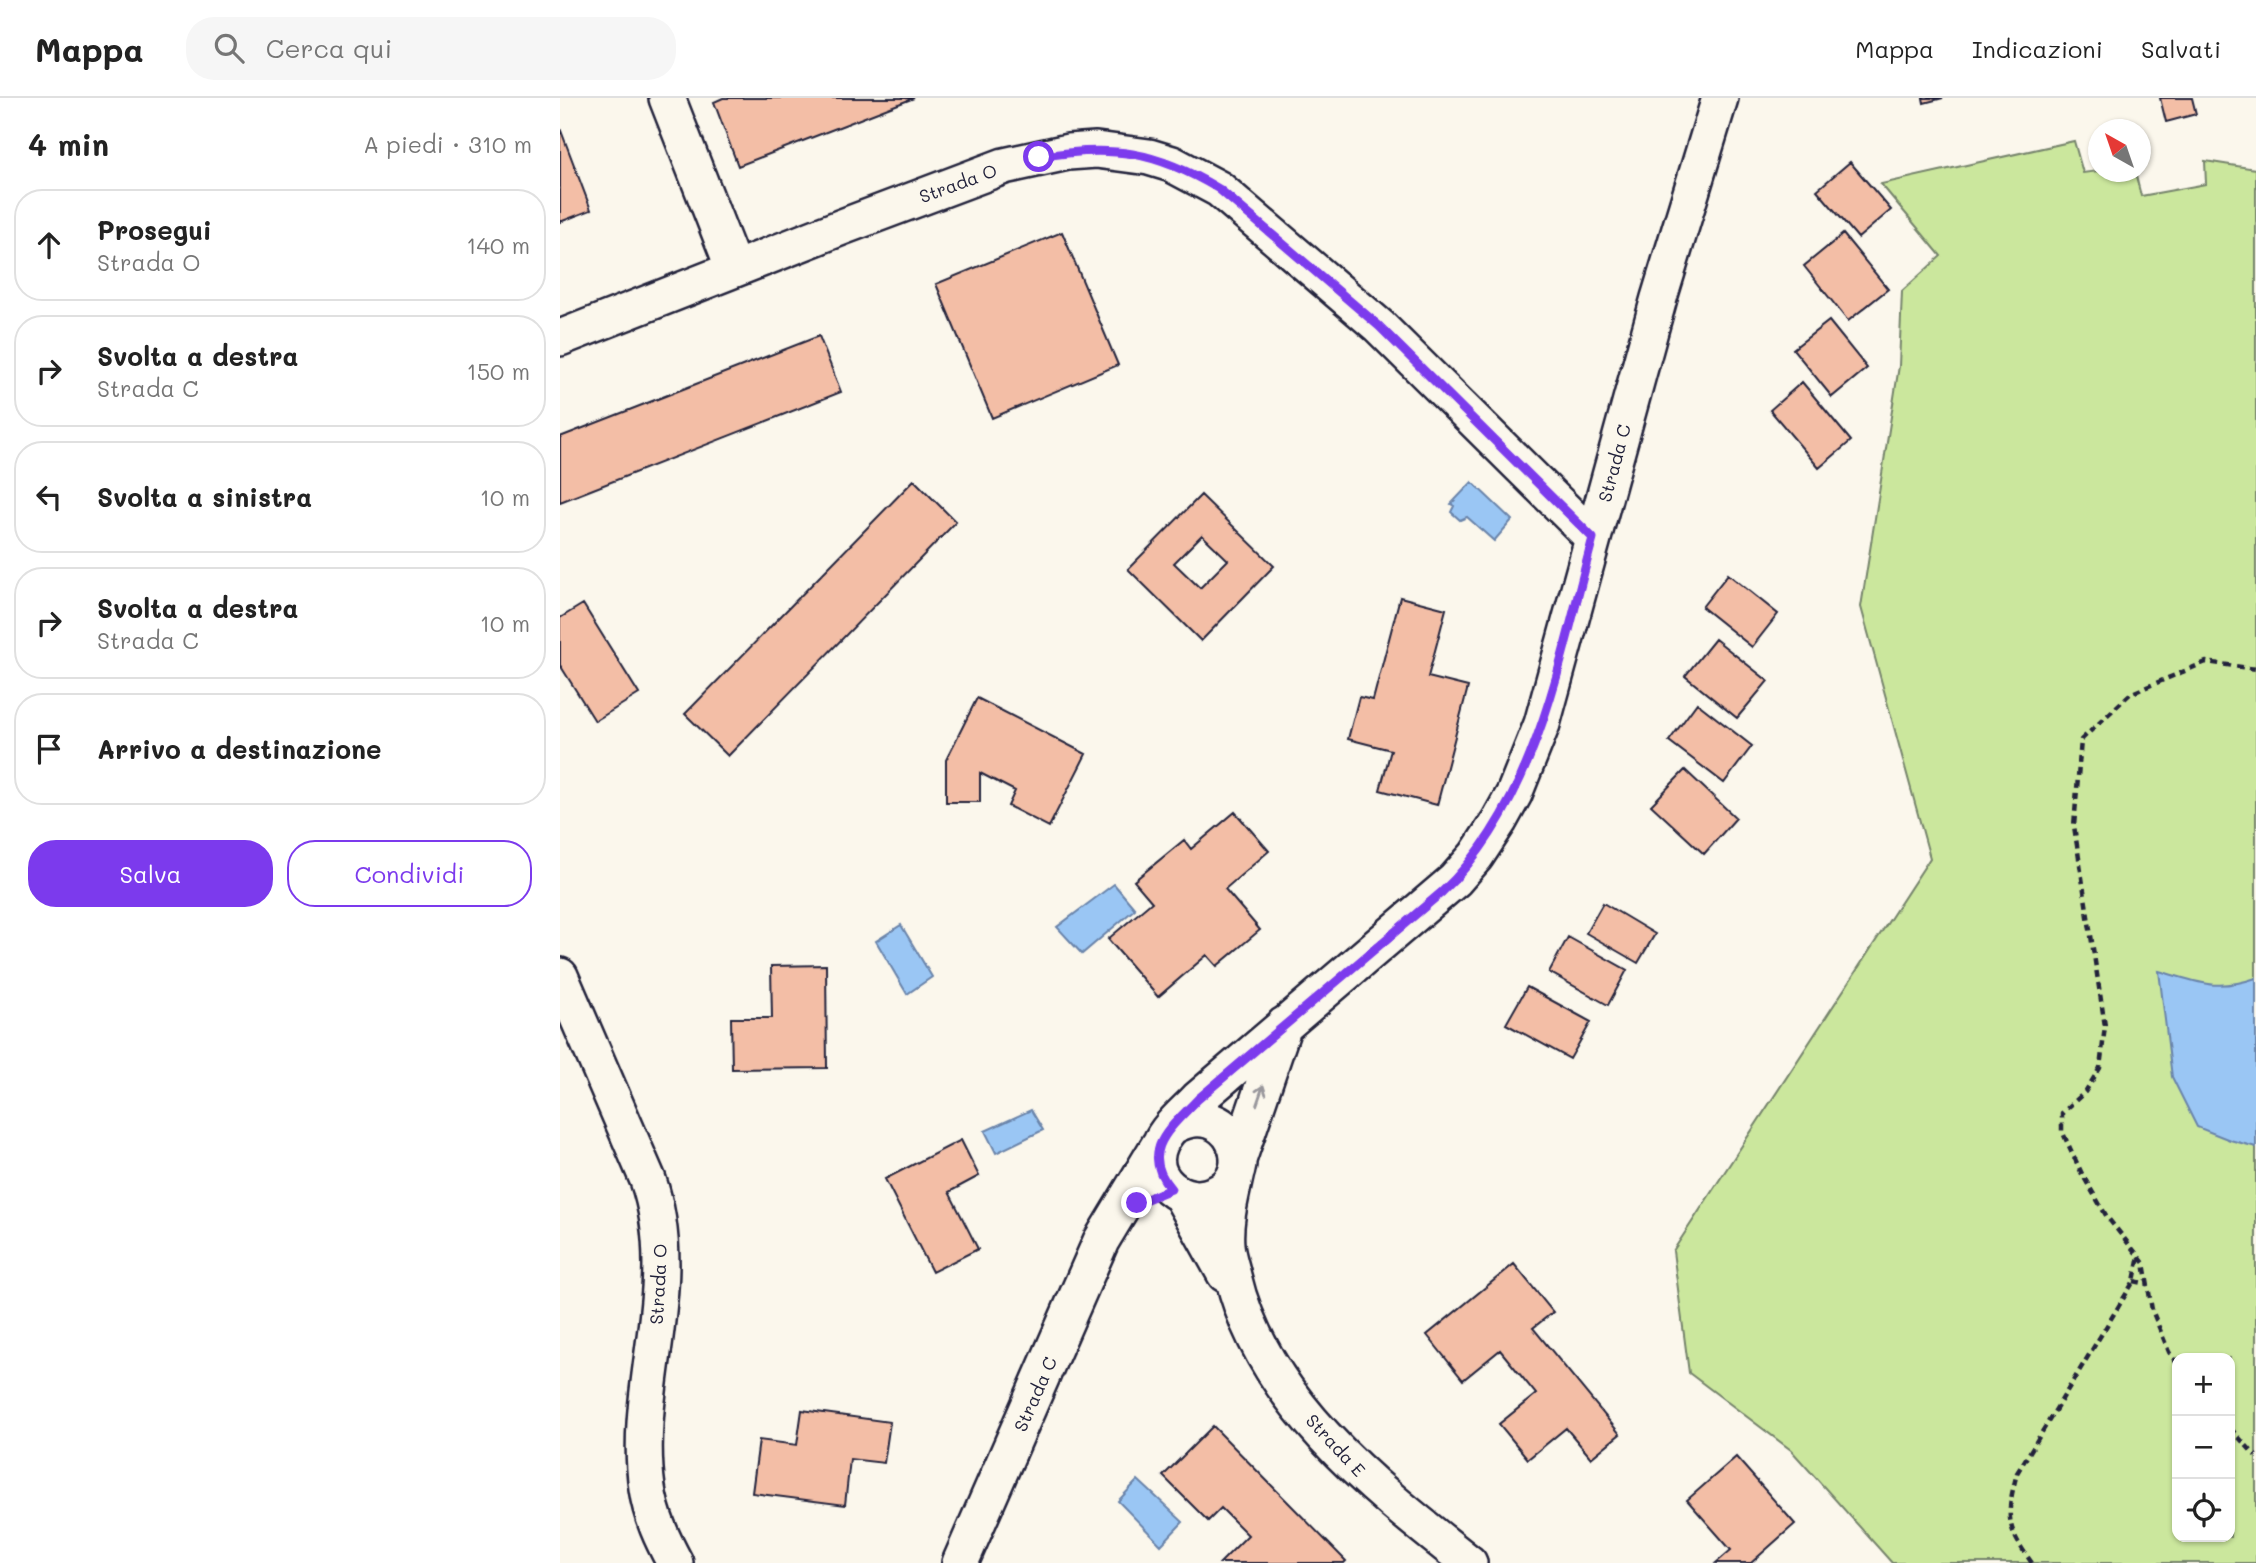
<!DOCTYPE html>
<html lang="it">
<meta charset="utf-8">
<style>
body{margin:0;font-family:Mali,sans-serif;background:#f6f6f6;color:#222}
.controls{position:absolute;right:21px;bottom:21px;display:grid;overflow:hidden;border-radius:14px;box-shadow:0 2px 5px #0004}
.controls button{width:63px;height:63px;display:grid;place-items:center;padding:0;border:0;border-bottom:2px solid #e0e0e0;background:#fff;color:#222;font:35px sans-serif}
.compass{position:absolute;left:1528px;top:21px;width:63px;height:63px;border-radius:50%;background:#fff;box-shadow:0 2px 5px #0004;rotate:320deg}
.stop{position:absolute;width:21px;height:21px;margin:-16px;border:5px solid #7c3aed;border-radius:50%;background:#fff}
.stop.end{background:#7c3aed;border-color:#fff;box-shadow:0 2px 7px #0008}
.list{margin:0;padding:0;list-style:none}
h2{display:flex;justify-content:space-between;align-items:center;height:91px;margin:0;padding:0 28px;font-size:30px}
h2 small{font-size:23px;font-weight:400;color:#767676}
.list li{display:grid;grid-template-columns:46px 1fr auto;gap:21px;align-items:center;box-sizing:border-box;height:112px;margin:0 14px 14px;padding:0 14px;border:2px solid #e0e0e0;border-radius:28px}
.list b{display:block;font-size:26px;white-space:nowrap}
.list p{margin:0;font-size:23px;white-space:nowrap;color:#767676}
.list em{font-size:23px;font-style:normal;color:#767676}
.actions{display:flex;gap:14px;padding:21px 28px}
.actions a{flex:1;padding:16px 0;border:2px solid #7c3aed;border-radius:28px;text-align:center;font-size:24px;color:#7c3aed}
.actions .main{background:#7c3aed;color:#fff}
.icon{flex:none;width:38px;height:38px;fill:none;stroke:currentColor;stroke-width:2;stroke-linecap:round;stroke-linejoin:round}
.map{position:relative;flex:none;width:1696px;height:1465px;overflow:hidden}
header{display:flex;align-items:center;gap:42px;box-sizing:border-box;height:98px;padding:0 35px;background:#fff;border-bottom:2px solid #e0e0e0}
header strong{font-size:33px}
nav{display:flex;gap:38px;margin-inline-start:auto;font-size:24px}
.search{width:490px;height:63px;background:#f6f6f6;display:flex;align-items:center;gap:18px;box-sizing:border-box;padding:0 24px;border-radius:28px;color:#767676;font-size:26px}
main{display:flex}
aside{flex:1;background:#fff}
.map>svg:first-child{display:block}
.green{fill:#cbe79d;stroke:#76846c;stroke-width:2;fill-rule:evenodd}
.water{fill:#9ac6f4;stroke:#6a84aa;stroke-width:2}
.building{fill:#f3bea6;stroke:#22223b;stroke-width:2;fill-rule:evenodd}
.lines{fill:none;stroke-linecap:round;stroke-linejoin:round}
.minor-casing{stroke:#22223b;stroke-width:40}
.path{stroke:#22223b;stroke-width:4.5;stroke-dasharray:7 5;stroke-linecap:butt}
.minor{stroke:#fbf7ec;stroke-width:35}
.oneway{stroke:#99979c}
.route{stroke:#7c3aed;stroke-width:9}
.labels{text-anchor:middle;dominant-baseline:central;stroke-width:7;stroke-linejoin:round;paint-order:stroke}
.street-label{font-size:18px;fill:#22223b;stroke:#fbf7ec}
</style>
<header>
<strong>Mappa</strong>
<div class="search"><svg class="icon" aria-label="search" viewBox="0 0 24 24"><circle cx="10" cy="10" r="6"/><path d="M15 15l6 6"/></svg>Cerca qui</div>
<nav><a>Mappa</a><a>Indicazioni</a><a>Salvati</a></nav>
</header>
<main>
<aside>
<h2>4 min<small>A piedi · 310 m</small></h2>
<ul class="list">
<li><svg class="icon" aria-label="ahead" viewBox="0 0 24 24"><path d="M12 20V5M6 11l6-6 6 6"/></svg><div><b>Prosegui</b><p>Strada O</p></div><em>140 m</em></li>
<li><svg class="icon" aria-label="right" viewBox="0 0 24 24"><path d="M7 20v-9h11M14 6l5 5-5 5"/></svg><div><b>Svolta a destra</b><p>Strada C</p></div><em>150 m</em></li>
<li><svg class="icon" aria-label="left" viewBox="0 0 24 24"><path d="M17 20v-9H6M10 6l-5 5 5 5"/></svg><div><b>Svolta a sinistra</b></div><em>10 m</em></li>
<li><svg class="icon" aria-label="right" viewBox="0 0 24 24"><path d="M7 20v-9h11M14 6l5 5-5 5"/></svg><div><b>Svolta a destra</b><p>Strada C</p></div><em>10 m</em></li>
<li><svg class="icon" aria-label="arrive" viewBox="0 0 24 24"><path d="M6 21V4h12l-3 4 3 4H6"/></svg><div><b>Arrivo a destinazione</b></div></li>
</ul>
<div class="actions"><a class="main">Salva</a><a>Condividi</a></div>
</aside>
<div class="map">
<svg width="1696" height="1465" viewBox="0 0 1696 1465">
<rect width="100%" height="100%" fill="#fbf7ec"/>
<filter id="ink" filterUnits="userSpaceOnUse"><feTurbulence type="fractalNoise" baseFrequency=".0143" numOctaves="2"/><feDisplacementMap in="SourceGraphic" scale="14" xChannelSelector="R" yChannelSelector="G"/><feConvolveMatrix kernelMatrix="1 2 1 2 8 2 1 2 1" color-interpolation-filters="sRGB"/></filter>
<g filter="url(#ink)">
<path class="green" d="M1514,43L1523,75L1538,73L1575,74L1581,98L1646,86L1645,63L1696,71V1465H1332L1231,1352L1129,1275L1113,1153L1370,760L1301,509L1339,268L1342,193L1381,158L1321,86ZM1617,1260H1670V1439H1617Z"/>
<path class="water" d="M912,384L952,422L934,443L907,419L900,422L891,414L894,408L891,406Z
M554,786L575,811L522,856L497,829Z
M341,827L372,879L347,896L316,843Z
M1599,873C1639,884 1655,894 1696,880V1049L1670,1042L1637,1029L1612,979Z
M471,1012L483,1032L436,1055L425,1033Z
M578,1382L623,1424L601,1447L558,1403Z"/>
<path class="building" d="M163,0H354L178,68L154,4Z
M1363,0H1383L1364,5Z
M1600,0H1632L1636,16L1606,24Z
M0,30L31,112L0,124Z
M1290,64L1331,112L1298,140L1257,92Z
M502,134L558,267L432,320L376,186Z
M1283,136L1328,191L1288,223L1244,168Z
M1269,223L1307,270L1272,299L1233,251Z
M259,238L281,294L0,404V339Z
M1242,284L1291,343L1259,370L1210,312Z
M354,382L396,424L168,658L125,616Z
M641,397L714,468L641,543L568,471ZM642,437L668,462L640,490L614,465Z
M1168,476L1218,516L1192,549L1142,509Z
M840,499L886,511L868,579L908,589L877,707L820,692L831,652L788,641L799,599L813,602Z
M23,506L79,596L35,623L0,567V520Z
M1155,541L1208,583L1177,620L1125,578Z
M417,600L526,656L489,729L448,708L455,693L420,675V704H386V662Z
M1137,605L1192,648L1164,685L1109,643Z
M1125,672L1176,720L1144,756L1091,707Z
M675,714L709,753L665,791L700,832L657,868L647,857L598,899L548,841L592,804L574,783L624,742L631,751Z
M1043,805L1095,836L1078,865L1026,835Z
M1008,839L1067,872L1048,907L989,874Z
M266,867L267,970L172,971L171,920H212L211,868Z
M967,889L1031,924L1010,961L946,926Z
M401,1042L419,1078L389,1094L418,1151L372,1174L325,1081Z
M954,1166L993,1214L973,1230L1060,1336L1031,1360L1006,1330L968,1361L939,1326L976,1296L940,1252L903,1282L867,1237Z
M242,1312L330,1324L324,1365L290,1361L285,1407L192,1395L199,1342L237,1347Z
M653,1328L786,1463L784,1465H660L688,1437L661,1410L648,1423L603,1378Z
M1176,1359L1235,1426L1191,1465H1156L1171,1452L1127,1402Z"/>
<g class="lines">
<defs>
<path id="minor" d="M107,0L174,171
M0,240L282,129L444,68L508,54L536,52L589,59L612,66L659,91L819,228L1033,440
M0,878L88,1082C124,1187 72,1287 87,1390C91,1418 102,1441 115,1465
M613,1028C668,997 704,1074 655,1096C623,1111 585,1080 600,1046C607,1029 626,1014 638,1001L895,782L916,758L939,723L954,696L982,626L1099,200L1160,0
M678,1062L724,927
M676,1074C671,1098 664,1122 666,1147C667,1158 671,1168 673,1178C702,1303 814,1390 909,1465
M621,1097L665,1176
M400,1465L541,1143L599,1047"/>
</defs>
<use href="#minor" class="minor-casing"/>
<path class="path" d="M1574,1183L1588,1186
M1617,1266L1609,1254L1592,1212L1584,1165L1547,1119L1522,1076L1502,1033V1015L1525,994L1540,970L1545,928L1514,728L1521,642L1570,596L1646,564L1696,571
M1670,1330L1696,1358
M1472,1465C1445,1428 1446,1418 1457,1375L1574,1183L1579,1158"/>
<use href="#minor" class="minor"/>
</g>
<defs><path id="oneway-shaft" d="M-6 0H5M1.5-3L5.5 0L1.5 3" fill="none" stroke-width="1.6" stroke-linecap="round" stroke-linejoin="round" transform="scale(1.75)"/></defs>
<use class="oneway" href="#oneway-shaft" transform="translate(700 997) rotate(-71)"/>
</g>
<g class="lines" filter="url(#ink)">
<path class="route" d="M479,59C551,46 596,53 659,91L819,228L1033,440C1000,560 977,705 882,794L638,1001C612,1029 578,1052 611,1091L577,1105"/>
</g>
<g class="labels">
<g class="street-label">
<text transform="translate(398 85) rotate(-20)">Strada O</text>
<text transform="translate(1054 365) rotate(-75)">Strada C</text>
<text transform="translate(98 1186) rotate(-87)">Strada O</text>
<text transform="translate(475 1296) rotate(-66)">Strada C</text>
<text transform="translate(776 1347) rotate(47)">Strada E</text>
</g>
</g>
</svg>
<div class="controls">
<button>+</button>
<button>−</button>
<button><svg class="icon" aria-label="locate" viewBox="0 0 24 24"><circle cx="12" cy="12" r="6"/><path d="M12 2v4M12 18v4M2 12h4M18 12h4"/></svg></button>
</div>
<svg class="compass" viewBox="-18 -18 36 36"><path d="M0-13l5 13h-10z" fill="#e53935"/><path d="M0 13l5-13h-10z" fill="#767676"/></svg>
<div class="stop" style="left:479px;top:59px"></div>
<div class="stop end" style="left:577px;top:1105px"></div>
</div>
</main>
